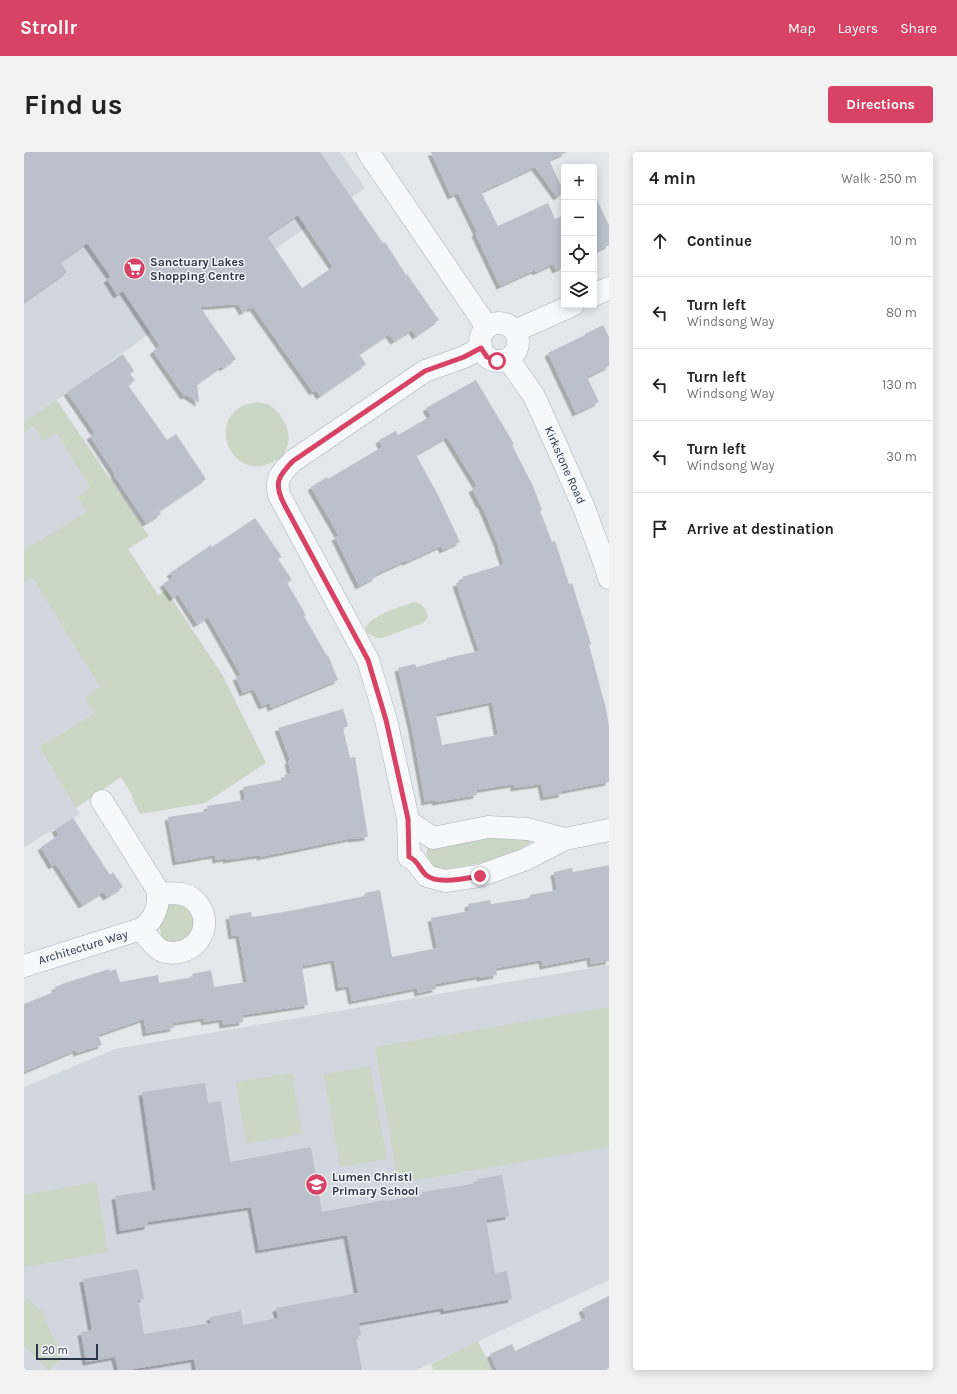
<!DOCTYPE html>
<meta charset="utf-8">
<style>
body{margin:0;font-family:Karla,sans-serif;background:#f2f2f2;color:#222}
.controls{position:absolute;right:12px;top:12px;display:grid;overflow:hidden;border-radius:4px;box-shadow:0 2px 10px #0003}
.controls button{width:36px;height:36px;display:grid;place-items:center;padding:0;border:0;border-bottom:1px solid #e0e0e0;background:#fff;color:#222;font:20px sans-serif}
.scale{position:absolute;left:12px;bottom:10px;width:62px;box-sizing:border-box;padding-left:4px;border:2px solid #2a3646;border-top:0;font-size:11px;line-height:14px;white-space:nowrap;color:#2a3646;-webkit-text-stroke:3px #f4f6f9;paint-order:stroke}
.stop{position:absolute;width:12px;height:12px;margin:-9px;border:3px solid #d84264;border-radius:50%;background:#fff}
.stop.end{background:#d84264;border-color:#fff;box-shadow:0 1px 4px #0008}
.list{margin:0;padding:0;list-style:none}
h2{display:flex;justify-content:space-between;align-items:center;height:52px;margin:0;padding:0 16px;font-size:17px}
h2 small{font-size:13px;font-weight:400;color:#767676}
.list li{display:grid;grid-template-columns:26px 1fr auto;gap:12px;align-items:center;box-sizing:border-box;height:72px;padding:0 16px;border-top:1px solid #e0e0e0}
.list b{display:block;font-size:15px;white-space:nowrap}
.list p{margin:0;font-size:13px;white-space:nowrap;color:#767676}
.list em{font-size:13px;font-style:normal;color:#767676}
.icon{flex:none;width:22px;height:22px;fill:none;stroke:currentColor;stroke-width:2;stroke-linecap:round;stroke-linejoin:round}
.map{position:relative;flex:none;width:585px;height:1218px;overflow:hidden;border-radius:4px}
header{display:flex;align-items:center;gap:24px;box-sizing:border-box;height:56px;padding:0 20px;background:#d84264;color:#fff}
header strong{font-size:19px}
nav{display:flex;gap:22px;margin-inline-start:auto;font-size:14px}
.intro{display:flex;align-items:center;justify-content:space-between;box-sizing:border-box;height:96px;padding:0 24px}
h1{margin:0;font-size:28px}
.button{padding:10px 18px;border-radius:4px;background:#d84264;color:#fff;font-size:14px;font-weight:700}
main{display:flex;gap:24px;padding:0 24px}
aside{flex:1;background:#fff;border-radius:4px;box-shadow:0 2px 10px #0003}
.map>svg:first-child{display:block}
.built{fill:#d1d7df}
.green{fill:#cad7c4}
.building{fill:#bac1cb;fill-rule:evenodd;filter:url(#shadow)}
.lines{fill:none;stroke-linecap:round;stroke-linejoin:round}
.street-casing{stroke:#a8afb7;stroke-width:23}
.street{stroke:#f7f8fa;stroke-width:22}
.route{stroke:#d84264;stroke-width:5}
.labels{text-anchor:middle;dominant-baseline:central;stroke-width:3;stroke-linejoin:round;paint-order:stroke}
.poi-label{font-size:12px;font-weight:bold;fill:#2a3646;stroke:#f4f6f9;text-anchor:start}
.street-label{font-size:12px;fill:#2a3646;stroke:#f4f6f9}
</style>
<header>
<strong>Strollr</strong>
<nav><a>Map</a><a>Layers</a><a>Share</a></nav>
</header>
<div class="intro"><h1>Find us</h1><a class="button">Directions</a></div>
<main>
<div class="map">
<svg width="585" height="1218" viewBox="0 0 585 1218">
<defs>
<filter id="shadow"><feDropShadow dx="-3.5" dy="3.5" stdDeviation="0" flood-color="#0004"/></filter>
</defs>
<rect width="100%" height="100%" fill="#e4e8ec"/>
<path class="built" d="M0,0H316L341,36L115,189L33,248L96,342L0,402Z
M0,405L89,550L15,595L56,662L0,695Z
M585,813V1128L393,1218H0V935L91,897Z"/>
<path class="green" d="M32,248L125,384L104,397L134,443L142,438L199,524L242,611L181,651L116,662L109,648L108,643L97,625L52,656L15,595L71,561L62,546V544L76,535L8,425L0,430V398L63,360L54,345L66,336L33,281L19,289L10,274L0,280V271Z
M233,250C236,251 242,251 245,253C259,261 270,283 262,298C260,303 254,308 249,310C212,330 184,277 215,256C220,252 227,252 233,250Z
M390,450C398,452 405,457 403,467L399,471L358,486H353L343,481L341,475C352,461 374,456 390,450Z
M428,684L513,687L480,706L422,718C409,716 399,709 404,695Z
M157,749L171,764L169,782L152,793L138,788L135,772L146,752L151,750Z
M585,855V995L374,1031L351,895Z
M346,914L363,1007L316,1015L300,922Z
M268,921L278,982L222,992L212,930Z
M72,1030L84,1100L0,1115V1043Z
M4,1147L18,1159L38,1206L25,1218H24L0,1194V1151Z
M454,1189L468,1218H409L407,1212Z"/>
<path class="building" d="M0,0H296L359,91L361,90L382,123L383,122L405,154L415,168L392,184L388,178L370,189L365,182L335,202L342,212L296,244L292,238L289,240L229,155L227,157L226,155L219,160L214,152L176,155L212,207L199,216L198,214L173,232L175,251L163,243L160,244L129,199L136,194L99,139L93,143L83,127L87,125L63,91L36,110L43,120L0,150ZM274,63L309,115L278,136L243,84Z
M407,0H543L525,8L540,40L533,45L511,15L457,40L474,74L524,51L531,67L540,63V114L532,118L529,112L512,120L511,118L476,134L451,81L453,80L434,41L427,44Z
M573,48L585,73V93L570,100V49Z
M579,173L585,185V214L563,225L575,250L552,261L524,201L561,183V182Z
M99,202L110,219L106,222L111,228L104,233L143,288L152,282L182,327L135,359L137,362L122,371L90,323L91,322L66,284L71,281L43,240Z
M452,228L490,292L488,293L509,334L518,358L516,359L528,390L531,389L545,432L548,431L567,492L565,493L582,557L585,574V630L538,639V642L520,645L517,632L490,636V632L452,638L453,643L412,650L411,648L401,650L388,577L374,516L391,512L392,515L423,507V506L455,499L432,431L440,429L438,425L480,412L474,395H475L457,352L456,353L448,337L453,334L423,285L392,303L414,343L436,390L419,398L417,394L382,410L381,409L351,423L352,425L335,434L311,385L315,384L287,335L303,325L304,327L358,295L355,288L372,279L374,283L407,264L402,256ZM468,550L474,583L418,593L412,562Z
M231,366L258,405L254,407L268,428L263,431L282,463L280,464L303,504L304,503L314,528L247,556L246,551L238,554L230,537L219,541L212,525L217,523L184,465L173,472L154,442L149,446L139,432L149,425L146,421L187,393L188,395Z
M319,557L324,574L319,576L326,606L331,605L344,685L328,687V686L236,705V703L202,708V706L192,708L191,703L152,710L144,665L184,659L183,654L221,648L219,635L261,627L260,623L267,621L264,609L266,608L254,576Z
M49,666L86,723L89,720L99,735L83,745L79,740L58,753L32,712L28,714L17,695L35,683L31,677Z
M585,713V809L567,812L566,805L519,814L518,808L472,816L473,823L456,826V824L411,832L412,837L394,841L393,836L328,849L325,834L315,836L310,808L278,814L284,853L218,863L219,870L199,873L198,867L181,870L180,866L149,871L150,876L122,881L120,867L74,883L78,893L53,901L52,898L0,920V852L32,839L31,835L41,831L85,817L86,819L92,817L96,830L134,823L135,831L169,825L168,822L187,818L190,835L223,830L215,783L208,784L205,764L227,760L228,765L260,760L341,744V741L356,738L368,805L413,796L407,766L445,759L444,752L466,748L467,752L506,746V743L533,738L530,720L548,716L549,720Z
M181,931L184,951L197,949L206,1010L287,995L298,1060L361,1048V1049L399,1043L398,1040L454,1031L453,1027L478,1023L485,1064L462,1068L471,1121L483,1119L488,1147L420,1159L419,1156L335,1171L337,1183L332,1185L338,1218H172L170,1207L103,1218H94L91,1205L62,1210L57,1180L68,1178L59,1127L114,1117L120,1147L114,1148L120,1182L187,1171L186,1165L217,1159L219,1173L254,1166L252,1156L334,1141L323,1083L235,1098L227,1055L124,1070V1074L96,1079L91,1044L132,1038L118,940Z
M585,1144V1218H473L466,1202L488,1192L491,1199L562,1166L558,1157Z"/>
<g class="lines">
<defs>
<path id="street" d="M344,0L463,175
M570,143L585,136
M456 190a19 19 0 1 1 38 0a19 19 0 1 1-38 0Z
M491,179L549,153
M457,196L440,205L401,219L269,309C258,320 251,326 255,343L344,508L362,568L384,667L385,705L390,707L403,724L421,729L455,724L500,708L541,687L585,678
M484,207L510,244L533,295L560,356L580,410L585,426
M384,669L409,686L464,675L504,677L541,687
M117,777C123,784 129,794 138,799C143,801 151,801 156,800C188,792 188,750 158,742C150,741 142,741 134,741
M0,814L117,777C131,768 136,753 133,737L78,649"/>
</defs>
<use href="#street" class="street-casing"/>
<use href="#street" class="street"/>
</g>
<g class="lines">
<path class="route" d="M456,724C442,726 413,733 402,723C395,717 394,708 385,705L384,667L362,568L344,508L260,352C250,332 253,325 269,309L401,219L440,205L457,196L463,205L473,209"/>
</g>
<defs>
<symbol id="supermarket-disc" viewBox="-11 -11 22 22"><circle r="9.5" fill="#d84264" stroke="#f4f6f9"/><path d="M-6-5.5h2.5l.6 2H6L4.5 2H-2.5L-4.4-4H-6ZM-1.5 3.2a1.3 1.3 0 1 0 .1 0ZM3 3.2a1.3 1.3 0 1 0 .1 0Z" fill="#fff"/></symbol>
<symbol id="school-disc" viewBox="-11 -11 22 22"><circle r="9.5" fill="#d84264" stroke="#f4f6f9"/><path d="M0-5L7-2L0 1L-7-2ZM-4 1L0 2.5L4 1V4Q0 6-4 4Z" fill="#fff"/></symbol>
</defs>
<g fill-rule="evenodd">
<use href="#supermarket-disc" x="98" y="104" width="25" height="25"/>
<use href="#school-disc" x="280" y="1020" width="25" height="25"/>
</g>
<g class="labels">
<g class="poi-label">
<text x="126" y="110">Sanctuary Lakes<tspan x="126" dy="14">Shopping Centre</tspan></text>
<text x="308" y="1025">Lumen Christi<tspan x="308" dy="14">Primary School</tspan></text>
</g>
<g class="street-label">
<text transform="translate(541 313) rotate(66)">Kirkstone Road</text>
<text transform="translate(59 795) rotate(-17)">Architecture Way</text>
</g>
</g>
</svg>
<div class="controls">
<button>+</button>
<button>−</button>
<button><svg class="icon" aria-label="locate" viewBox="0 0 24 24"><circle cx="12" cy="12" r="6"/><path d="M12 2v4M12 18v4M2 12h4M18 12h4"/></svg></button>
<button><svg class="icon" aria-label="layers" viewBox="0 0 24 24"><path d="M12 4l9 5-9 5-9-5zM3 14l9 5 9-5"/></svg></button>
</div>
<div class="scale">20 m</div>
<div class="stop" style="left:473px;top:209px"></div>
<div class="stop end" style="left:456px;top:724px"></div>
</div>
<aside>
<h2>4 min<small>Walk · 250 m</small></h2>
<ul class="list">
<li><svg class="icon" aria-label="ahead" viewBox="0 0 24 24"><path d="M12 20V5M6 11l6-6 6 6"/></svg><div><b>Continue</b></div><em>10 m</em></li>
<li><svg class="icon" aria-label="left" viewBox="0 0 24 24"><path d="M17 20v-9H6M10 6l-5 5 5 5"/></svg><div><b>Turn left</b><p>Windsong Way</p></div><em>80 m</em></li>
<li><svg class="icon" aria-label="left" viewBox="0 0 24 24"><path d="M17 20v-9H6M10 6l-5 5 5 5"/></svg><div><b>Turn left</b><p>Windsong Way</p></div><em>130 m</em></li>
<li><svg class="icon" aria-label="left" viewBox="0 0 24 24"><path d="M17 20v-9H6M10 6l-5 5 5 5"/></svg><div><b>Turn left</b><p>Windsong Way</p></div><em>30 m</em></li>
<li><svg class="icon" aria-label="arrive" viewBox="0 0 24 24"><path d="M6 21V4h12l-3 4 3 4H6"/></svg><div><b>Arrive at destination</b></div></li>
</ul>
</aside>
</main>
